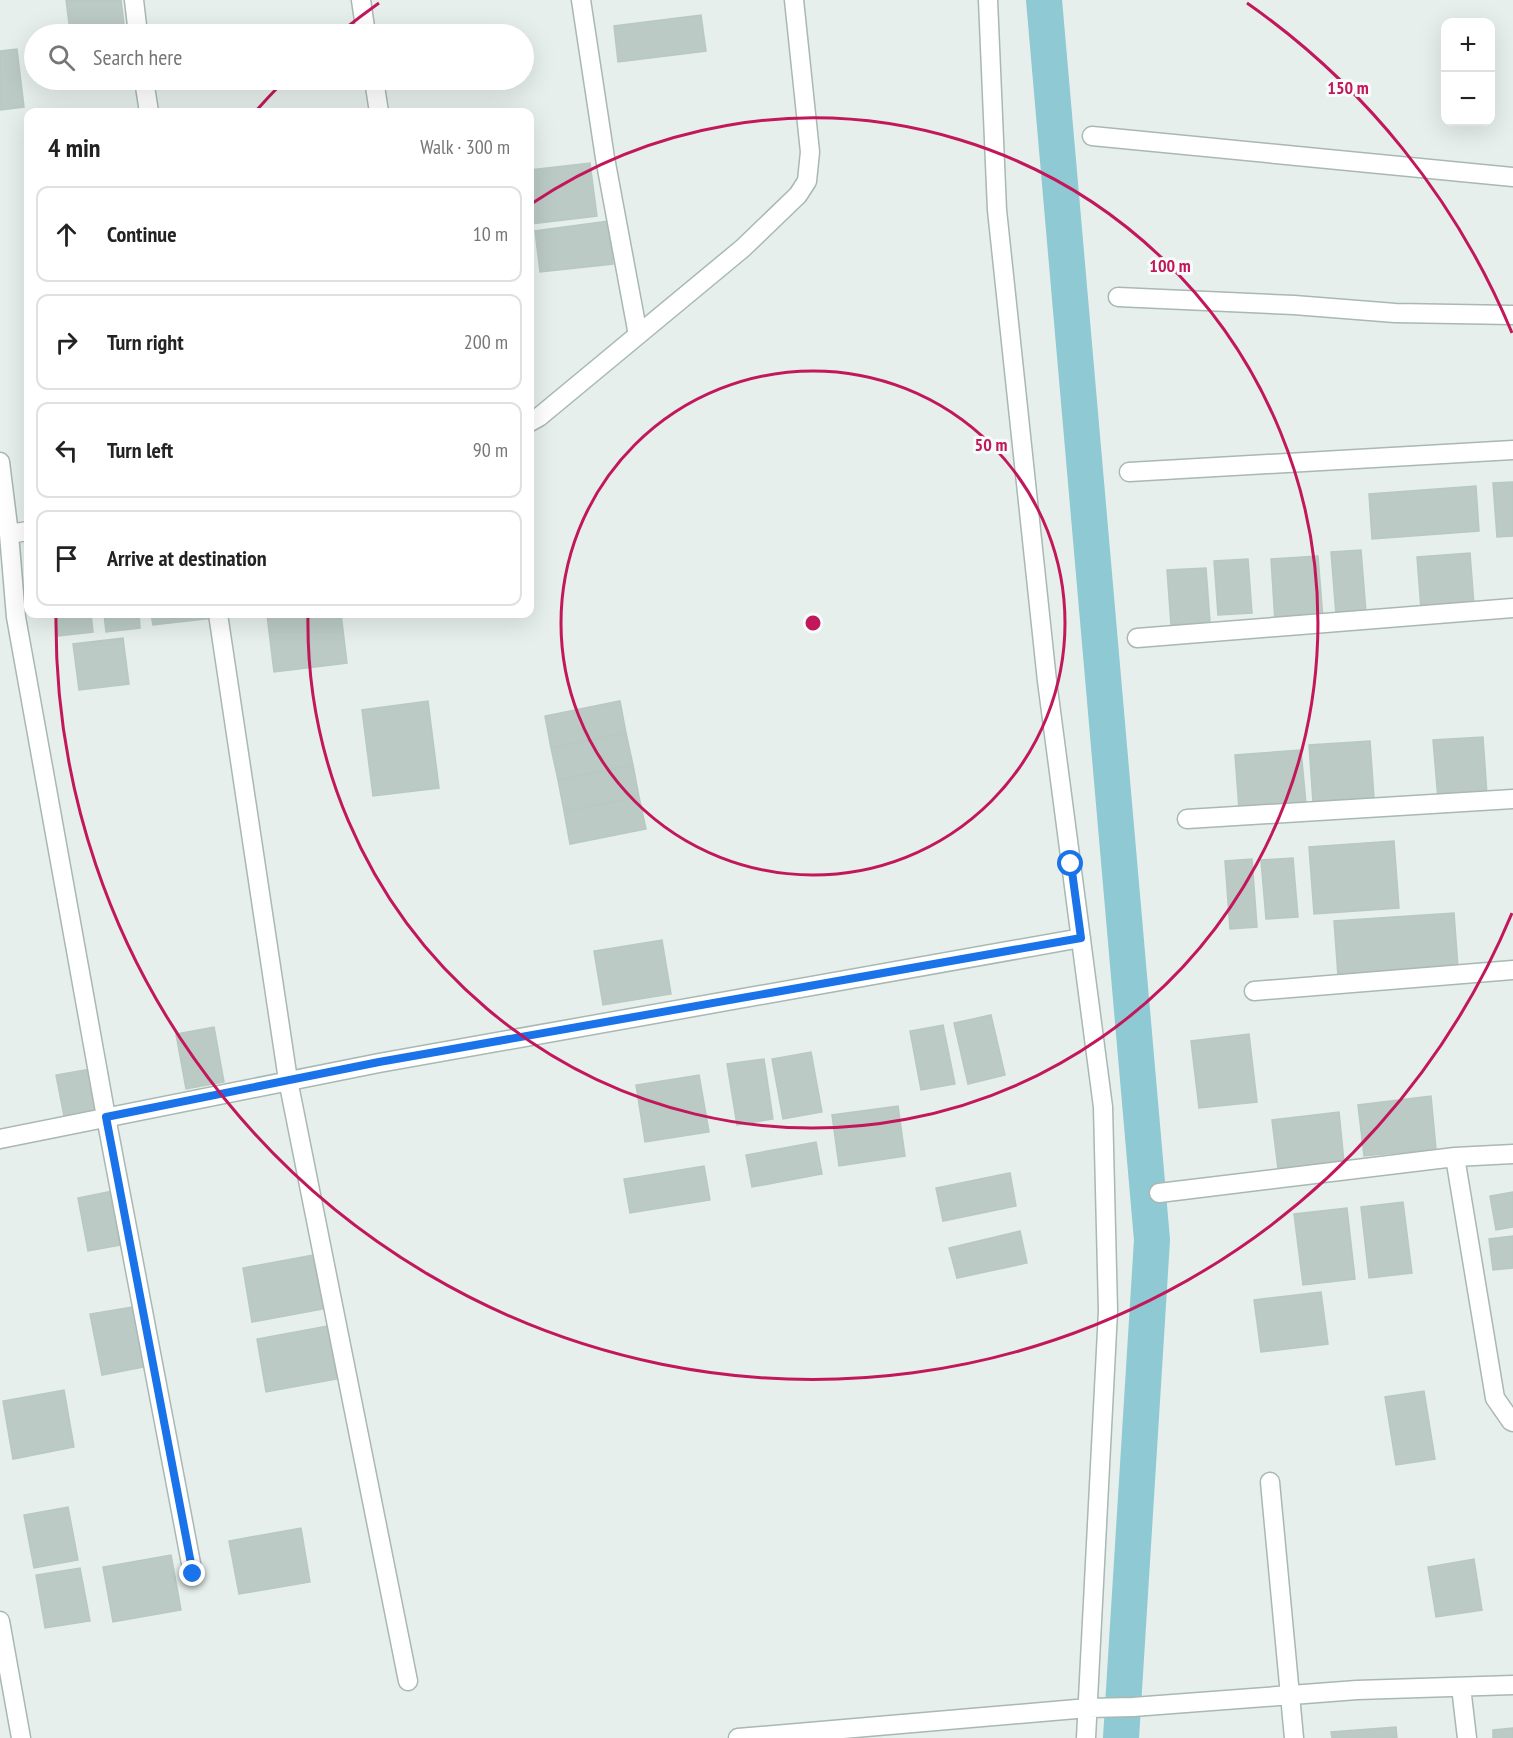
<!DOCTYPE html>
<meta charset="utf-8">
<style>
body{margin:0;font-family:"PT Sans Narrow",sans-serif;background:#f2f2f2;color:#222}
.controls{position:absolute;right:18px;top:18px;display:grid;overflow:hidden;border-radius:12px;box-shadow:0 6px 24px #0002}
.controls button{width:54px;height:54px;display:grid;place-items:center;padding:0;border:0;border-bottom:2px solid #e0e0e0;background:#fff;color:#222;font:30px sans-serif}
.stop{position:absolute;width:18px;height:18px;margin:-14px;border:4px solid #1a73e8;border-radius:50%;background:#fff}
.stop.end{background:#1a73e8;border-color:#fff;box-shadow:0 2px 6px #0008}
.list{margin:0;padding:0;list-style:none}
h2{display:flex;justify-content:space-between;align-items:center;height:78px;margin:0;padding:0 24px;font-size:26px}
h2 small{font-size:20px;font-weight:400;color:#767676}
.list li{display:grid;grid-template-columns:39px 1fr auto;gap:18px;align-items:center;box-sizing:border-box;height:96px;margin:0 12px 12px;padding:0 12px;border:2px solid #e0e0e0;border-radius:12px}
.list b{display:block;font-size:22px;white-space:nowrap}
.list em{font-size:20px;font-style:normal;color:#767676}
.icon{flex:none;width:33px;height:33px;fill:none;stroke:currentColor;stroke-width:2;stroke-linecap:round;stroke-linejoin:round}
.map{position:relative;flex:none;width:1513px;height:1738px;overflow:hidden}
.search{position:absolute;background:#fff;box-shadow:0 6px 24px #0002;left:24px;top:24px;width:510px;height:66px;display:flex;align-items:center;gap:15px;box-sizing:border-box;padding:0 21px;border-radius:33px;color:#767676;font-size:22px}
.panel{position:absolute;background:#fff;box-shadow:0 6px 24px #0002;left:24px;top:108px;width:510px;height:510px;border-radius:12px}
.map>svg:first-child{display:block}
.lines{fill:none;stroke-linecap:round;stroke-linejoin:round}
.canal{stroke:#8ec9d4;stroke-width:36}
.building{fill:#bbcac4;stroke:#b8c9c2;stroke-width:1.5}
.minor-casing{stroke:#a8b8b2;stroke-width:21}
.minor{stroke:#fff;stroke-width:18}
.route{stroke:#1a73e8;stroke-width:8}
.ring{fill:none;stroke:#c2185b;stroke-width:3}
.centre{fill:#c2185b;stroke:#f7fbf9;stroke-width:3}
.ring-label{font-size:18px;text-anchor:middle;font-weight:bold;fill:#c2185b;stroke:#f7fbf9;stroke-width:6;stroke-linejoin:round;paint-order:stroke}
</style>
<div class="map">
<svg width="1513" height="1738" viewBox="0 0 1513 1738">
<rect width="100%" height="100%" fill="#e6efeb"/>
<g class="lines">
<path class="canal" d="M1044,0L1152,1240L1121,1738"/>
</g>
<path class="building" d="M66,0H121L124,24L70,31Z
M701,15L706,51L618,62L614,26Z
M17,49L24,107L0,110V51Z
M590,163L597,216L531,224L530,209V170Z
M608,221L613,264L540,272L535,231Z
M1513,482V536L1497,537L1493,483Z
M1476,486L1479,531L1372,539L1369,494Z
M1361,550L1366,612L1336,615L1331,552Z
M1470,553L1474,605L1421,609L1417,557Z
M1318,556L1323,619L1275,622L1271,559Z
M1248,559L1252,613L1218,615L1214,561Z
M1206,568L1210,622L1171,625L1167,570Z
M55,614H91L93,632L58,636Z
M104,614H139L140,628L106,632Z
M151,614H213V618L153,625Z
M281,614H341L347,663L274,672L267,615Z
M123,638L129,684L79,690L73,644Z
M428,701L439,788L373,796L362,710Z
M620,701L626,733L551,748L545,716Z
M626,733L633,765L558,780L551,748Z
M1483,737L1487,795L1438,799L1433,740Z
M1370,741L1374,798L1313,802L1309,745Z
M1301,750L1306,804L1239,809L1235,755Z
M633,765L639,797L564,811L558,780Z
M639,797L646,829L570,844L564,811Z
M1394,841L1399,908L1314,914L1309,847Z
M1293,858L1298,917L1266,919L1261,860Z
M1252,859L1257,927L1230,929L1225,861Z
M1454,913L1458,968L1338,976L1334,921Z
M662,940L671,994L603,1005L594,951Z
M991,1015L1005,1075L968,1084L954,1023Z
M943,1025L955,1084L921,1090L910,1031Z
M214,1027L224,1082L186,1089L176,1034Z
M1249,1034L1257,1102L1199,1108L1191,1041Z
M811,1052L822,1112L783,1119L772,1059Z
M764,1059L773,1119L737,1125L727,1064Z
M90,1069L97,1110L64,1116L56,1075Z
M699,1075L709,1132L645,1142L636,1085Z
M1431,1096L1436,1149L1364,1156L1358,1105Z
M898,1106L905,1156L839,1166L832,1115Z
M1339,1112L1344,1162L1278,1169L1272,1120Z
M816,1142L822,1174L752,1187L746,1155Z
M704,1166L710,1200L630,1213L624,1179Z
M1010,1173L1016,1206L943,1221L936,1188Z
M118,1190L127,1244L88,1251L78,1198Z
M1513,1192V1227L1496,1230L1490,1196Z
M1403,1202L1412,1273L1369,1278L1361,1207Z
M1347,1208L1355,1279L1303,1285L1294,1214Z
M1020,1231L1027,1263L957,1278L949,1248Z
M1513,1236V1268L1493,1270L1489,1239Z
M313,1255L323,1309L252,1322L243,1268Z
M1321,1292L1328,1344L1261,1352L1254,1300Z
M138,1306L149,1366L102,1375L90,1314Z
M327,1326L337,1379L266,1392L257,1339Z
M64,1390L74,1447L13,1459L3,1401Z
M1424,1391L1435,1459L1396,1465L1385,1397Z
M68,1507L78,1560L34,1568L24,1515Z
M301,1528L310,1582L239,1594L229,1541Z
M171,1555L181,1610L113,1622L103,1567Z
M1474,1559L1482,1610L1436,1617L1428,1567Z
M80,1568L90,1621L45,1628L36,1575Z
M1396,1727L1397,1738H1332L1331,1732Z
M1513,1728V1738H1493V1730Z"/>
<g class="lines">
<defs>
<path id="minor" d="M134,0L138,34
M361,0L366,34
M581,0L605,158L638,335
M988,0L997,210L1047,681L1103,1107L1108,1311L1086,1738
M144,80L149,112
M374,80L379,112
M1092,136L1513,177
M1118,297L1294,305L1395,313L1513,315
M530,422L539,417L743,248L798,195L807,181L810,152L794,0
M0,462L9,534L16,617L106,1117L193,1574
M1129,472L1513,450
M9,534L28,531
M218,614L288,1080L408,1681
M1137,638L1513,608
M1187,819L1513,799
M1254,991L1513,970
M0,1139L379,1063L1081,938
M1455,1157L1495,1398L1511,1421L1513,1422
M1159,1193L1455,1157L1513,1154
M1270,1482L1294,1738
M0,1621L21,1738
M1461,1687L1467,1738
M738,1738L1088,1708L1133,1707L1357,1690L1513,1685"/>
</defs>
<use href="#minor" class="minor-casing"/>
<use href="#minor" class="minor"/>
</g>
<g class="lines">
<path class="route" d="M193,1574L106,1117L379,1062L1081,938L1071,864"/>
</g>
<g class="ring">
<circle cx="813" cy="623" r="252"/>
<path d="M531 204A505 505 0 1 1 308 614"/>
<path d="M1512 913A757 757 0 0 1 56 616M255 112A757 757 0 0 1 282 83M342 31A757 757 0 0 1 379 3M1247 3A757 757 0 0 1 1512 333"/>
</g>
<circle cx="813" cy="623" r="9" class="centre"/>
<g class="ring-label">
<text x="1348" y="94">150 m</text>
<text x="1170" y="272">100 m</text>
<text x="991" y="451">50 m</text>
</g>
</svg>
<div class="controls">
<button>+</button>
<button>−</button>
</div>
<div class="stop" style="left:1071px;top:864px"></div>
<div class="stop end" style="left:193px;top:1574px"></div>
<div class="search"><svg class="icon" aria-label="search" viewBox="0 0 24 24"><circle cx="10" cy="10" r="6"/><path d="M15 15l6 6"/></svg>Search here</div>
<section class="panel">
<h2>4 min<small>Walk · 300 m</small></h2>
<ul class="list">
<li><svg class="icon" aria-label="ahead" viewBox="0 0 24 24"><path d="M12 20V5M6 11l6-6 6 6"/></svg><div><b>Continue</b></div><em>10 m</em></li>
<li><svg class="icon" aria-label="right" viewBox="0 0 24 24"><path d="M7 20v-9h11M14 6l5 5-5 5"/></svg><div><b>Turn right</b></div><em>200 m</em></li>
<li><svg class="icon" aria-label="left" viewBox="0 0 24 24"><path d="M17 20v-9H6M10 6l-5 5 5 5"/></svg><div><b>Turn left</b></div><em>90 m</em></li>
<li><svg class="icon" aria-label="arrive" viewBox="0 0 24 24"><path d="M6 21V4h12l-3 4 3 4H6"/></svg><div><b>Arrive at destination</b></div></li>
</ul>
</section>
</div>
